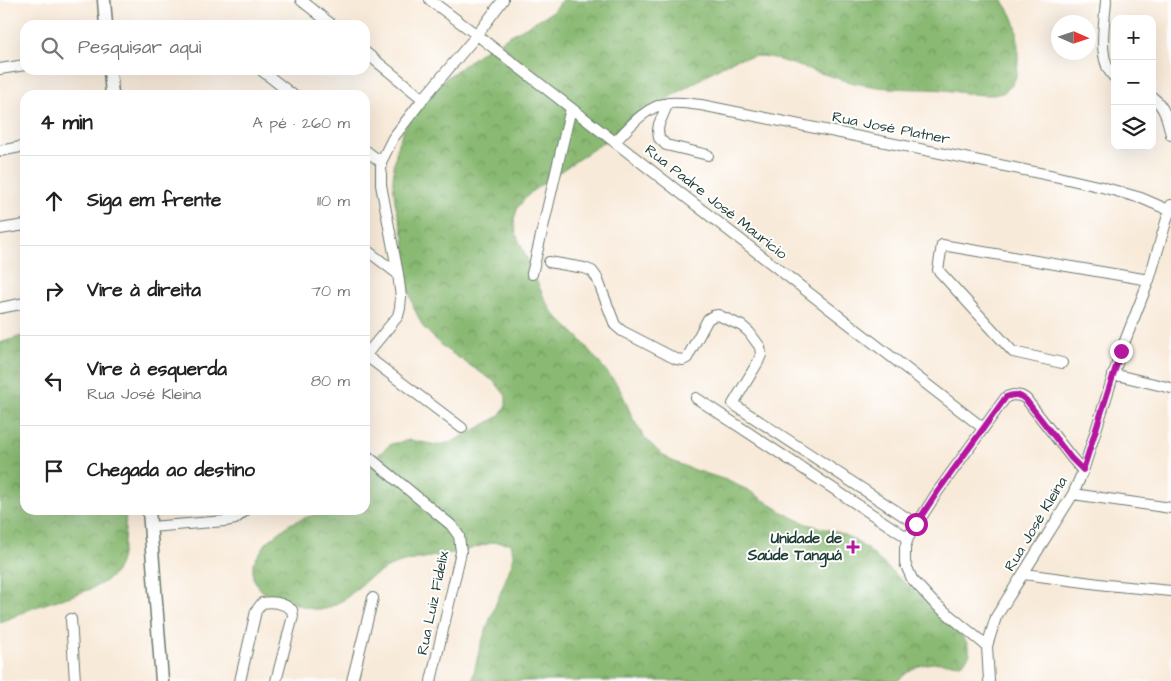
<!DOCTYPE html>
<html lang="pt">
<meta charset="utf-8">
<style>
body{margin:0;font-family:"Architects Daughter",sans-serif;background:#f2f2f2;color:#222}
.controls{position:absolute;right:15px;top:15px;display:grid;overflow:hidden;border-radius:10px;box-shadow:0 5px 20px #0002}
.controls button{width:45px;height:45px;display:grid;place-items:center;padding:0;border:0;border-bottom:1px solid #e0e0e0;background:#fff;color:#222;font:25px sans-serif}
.compass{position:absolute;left:1051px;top:15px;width:45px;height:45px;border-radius:50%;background:#fff;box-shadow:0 5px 20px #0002;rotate:93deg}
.stop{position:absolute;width:15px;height:15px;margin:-11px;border:4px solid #b5179e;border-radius:50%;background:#fff}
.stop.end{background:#b5179e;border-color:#fff;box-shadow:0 1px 5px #0008}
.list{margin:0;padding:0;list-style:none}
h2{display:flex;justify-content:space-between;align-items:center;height:65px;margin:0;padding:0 20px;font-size:21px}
h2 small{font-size:16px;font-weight:400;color:#767676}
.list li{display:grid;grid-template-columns:32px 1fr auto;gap:15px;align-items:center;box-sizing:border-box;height:90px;padding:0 20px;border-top:1px solid #e0e0e0}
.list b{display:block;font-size:19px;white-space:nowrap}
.list p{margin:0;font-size:16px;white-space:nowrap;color:#767676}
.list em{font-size:16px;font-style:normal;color:#767676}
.icon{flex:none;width:28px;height:28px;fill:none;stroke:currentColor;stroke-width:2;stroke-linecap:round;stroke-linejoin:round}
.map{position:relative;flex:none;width:1171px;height:681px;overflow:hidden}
.search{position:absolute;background:#fff;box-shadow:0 5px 20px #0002;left:20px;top:20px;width:350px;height:55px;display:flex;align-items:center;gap:12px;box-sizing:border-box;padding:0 18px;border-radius:15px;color:#767676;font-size:19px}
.panel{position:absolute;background:#fff;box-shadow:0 5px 20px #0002;left:20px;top:90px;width:350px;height:425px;border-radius:15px}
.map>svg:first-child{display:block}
.forest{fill:url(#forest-crowns);stroke:#547b53}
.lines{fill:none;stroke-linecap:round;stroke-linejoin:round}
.minor-casing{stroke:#6b7a6e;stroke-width:12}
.tertiary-casing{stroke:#6b7a6e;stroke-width:15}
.minor{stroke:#fff;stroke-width:10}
.tertiary{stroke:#fff;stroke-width:12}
.route{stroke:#b5179e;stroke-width:6}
.poi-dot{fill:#b5179e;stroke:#fff;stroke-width:2}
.labels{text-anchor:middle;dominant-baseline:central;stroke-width:4;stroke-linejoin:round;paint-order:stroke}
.street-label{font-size:15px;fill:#1f3d34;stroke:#fff}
.poi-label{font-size:15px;font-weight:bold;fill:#1f3d34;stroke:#fff;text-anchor:end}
</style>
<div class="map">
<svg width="1171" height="681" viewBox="0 0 1171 681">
<defs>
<pattern id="forest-crowns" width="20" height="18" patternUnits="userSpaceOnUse" patternTransform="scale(1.25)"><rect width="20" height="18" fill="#89b972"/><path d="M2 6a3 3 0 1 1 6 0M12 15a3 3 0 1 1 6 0" fill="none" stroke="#6f985e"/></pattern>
</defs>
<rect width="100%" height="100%" fill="#fff"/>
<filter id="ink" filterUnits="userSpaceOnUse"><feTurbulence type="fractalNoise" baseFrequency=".02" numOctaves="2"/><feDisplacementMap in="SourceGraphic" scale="10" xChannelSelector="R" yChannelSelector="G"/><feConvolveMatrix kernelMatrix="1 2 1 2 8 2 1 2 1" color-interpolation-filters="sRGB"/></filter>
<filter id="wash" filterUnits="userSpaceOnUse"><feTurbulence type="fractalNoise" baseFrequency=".0096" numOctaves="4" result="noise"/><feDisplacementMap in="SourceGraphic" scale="20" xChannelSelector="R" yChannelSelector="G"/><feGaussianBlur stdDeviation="1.12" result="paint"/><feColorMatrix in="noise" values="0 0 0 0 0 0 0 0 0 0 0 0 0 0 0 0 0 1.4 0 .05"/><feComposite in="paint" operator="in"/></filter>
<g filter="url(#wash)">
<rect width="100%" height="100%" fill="#f8ead9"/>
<path class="forest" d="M561,0H1002C1018,20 1018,33 1018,57C1018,71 1016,87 1002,93C989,98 959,92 945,90C919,88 890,90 865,85C850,83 835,77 820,73C803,67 786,62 769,57L757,56L737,59L722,66L672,96L549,179L531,192L518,207L514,219L516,234L545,300L554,314L579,338L616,383L622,393L633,419L644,437L657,450L670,460L689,468L726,480L748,490L784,513L807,524L840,533L853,539L867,549L899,578L935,608L957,630L967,643L970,654L962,664C935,662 918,660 898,681H472L480,647L490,619L511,566L513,554L511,543L494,542L464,551L424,558L404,562L389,567L369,578L345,599L326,609H312L271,596L261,590L253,578V563L267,542L290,524L307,517L329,510H365V476L379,454L391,444L410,440L437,445L452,442L498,417L506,406V396L495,382L444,348L423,327L414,308L409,291L404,237L395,202L393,181L394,164L398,143L405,127L438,84L483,51L552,12L560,3Z
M25,335V510H126C125,526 125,558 116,571C103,590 61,598 39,606C26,610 13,617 0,623V343Z"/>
</g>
<g filter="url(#ink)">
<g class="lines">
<defs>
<path id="minor" d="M301,0L332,25
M430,0L477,35L983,428
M1106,0C1105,23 1096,61 1115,78
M365,52L423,99
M0,69L25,65
M261,70L293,95
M1152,97C1165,106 1168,121 1171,135
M668,103L659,124L658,130L659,138L666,145L708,155
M615,142C630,126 646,106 669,103C680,102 691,104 701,105L1054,176L1102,187L1141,198L1171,211
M365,150L381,162
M0,151L25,146
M0,229L25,225
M365,249L398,274
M549,262L584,268L592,271L597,278L615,325L622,331L676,359L683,360L687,358L708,319L713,316L718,315L742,326L749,332L760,347L761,355L758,362L733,404L916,524
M532,274L571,108
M0,308L25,303
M365,355L462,428
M365,356L398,316L400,308L401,297L398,274L381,185V162L393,138L423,99L477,35L503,0
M1062,363L1013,352L938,270L942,245L1149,280
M1113,374L1171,388
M696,398L908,538
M365,454L451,525L459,536L461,552L431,681
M1073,494L1171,508
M150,527L225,521L235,519L246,510
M1024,574L1107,585L1171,591
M71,619L75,681
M987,646L933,602L912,579L905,563V548L908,538L938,491L1006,397L1013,395L1021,396L1026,399L1071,457L1083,471
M240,681L256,611L262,603C273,601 284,603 292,610L293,616L276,681
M352,681L373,598
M989,681L987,646L996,617L1073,494L1083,471L1121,351L1149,280L1171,205"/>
<path id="tertiary" d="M104,0L106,25
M110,70L112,95
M149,510L162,681"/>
</defs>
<use href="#minor" class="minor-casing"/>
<use href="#tertiary" class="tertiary-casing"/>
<use href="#minor" class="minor"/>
<use href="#tertiary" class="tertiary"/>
</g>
</g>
<g class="lines" filter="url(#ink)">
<path class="route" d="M916,524L938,491L1006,397C1014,394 1019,394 1026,400L1071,458L1083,470L1121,351"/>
</g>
<path class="poi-dot" d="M850.5 539.5h5v5h5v5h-5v5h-5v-5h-5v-5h5z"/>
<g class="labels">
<g class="street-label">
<text transform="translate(891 128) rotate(11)">Rua José Platner</text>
<text transform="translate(716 202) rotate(38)">Rua Padre José Maurício</text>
<text transform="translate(1036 524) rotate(-59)">Rua José Kleina</text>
<text transform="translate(433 603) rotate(-78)">Rua Luiz Fidelix</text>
</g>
<g class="poi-label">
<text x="842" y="538">Unidade de<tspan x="842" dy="17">Saúde Tanguá</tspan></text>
</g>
</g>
</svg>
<div class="controls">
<button>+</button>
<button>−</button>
<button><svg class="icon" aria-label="layers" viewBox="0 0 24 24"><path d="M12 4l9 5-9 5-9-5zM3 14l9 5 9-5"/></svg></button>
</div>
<svg class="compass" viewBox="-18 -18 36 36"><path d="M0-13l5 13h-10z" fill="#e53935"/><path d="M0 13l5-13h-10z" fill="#767676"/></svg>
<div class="stop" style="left:916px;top:524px"></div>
<div class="stop end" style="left:1121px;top:351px"></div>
<div class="search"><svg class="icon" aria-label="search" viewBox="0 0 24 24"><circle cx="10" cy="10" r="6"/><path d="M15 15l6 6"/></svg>Pesquisar aqui</div>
<section class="panel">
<h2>4 min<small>A pé · 260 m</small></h2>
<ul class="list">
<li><svg class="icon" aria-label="ahead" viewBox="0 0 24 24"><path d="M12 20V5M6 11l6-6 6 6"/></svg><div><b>Siga em frente</b></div><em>110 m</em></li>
<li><svg class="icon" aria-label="right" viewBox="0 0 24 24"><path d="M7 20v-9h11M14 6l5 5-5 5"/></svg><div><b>Vire à direita</b></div><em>70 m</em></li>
<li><svg class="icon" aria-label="left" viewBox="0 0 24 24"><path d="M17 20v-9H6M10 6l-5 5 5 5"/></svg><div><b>Vire à esquerda</b><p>Rua José Kleina</p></div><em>80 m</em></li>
<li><svg class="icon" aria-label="arrive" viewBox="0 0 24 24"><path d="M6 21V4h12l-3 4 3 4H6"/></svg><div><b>Chegada ao destino</b></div></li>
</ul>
</section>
</div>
